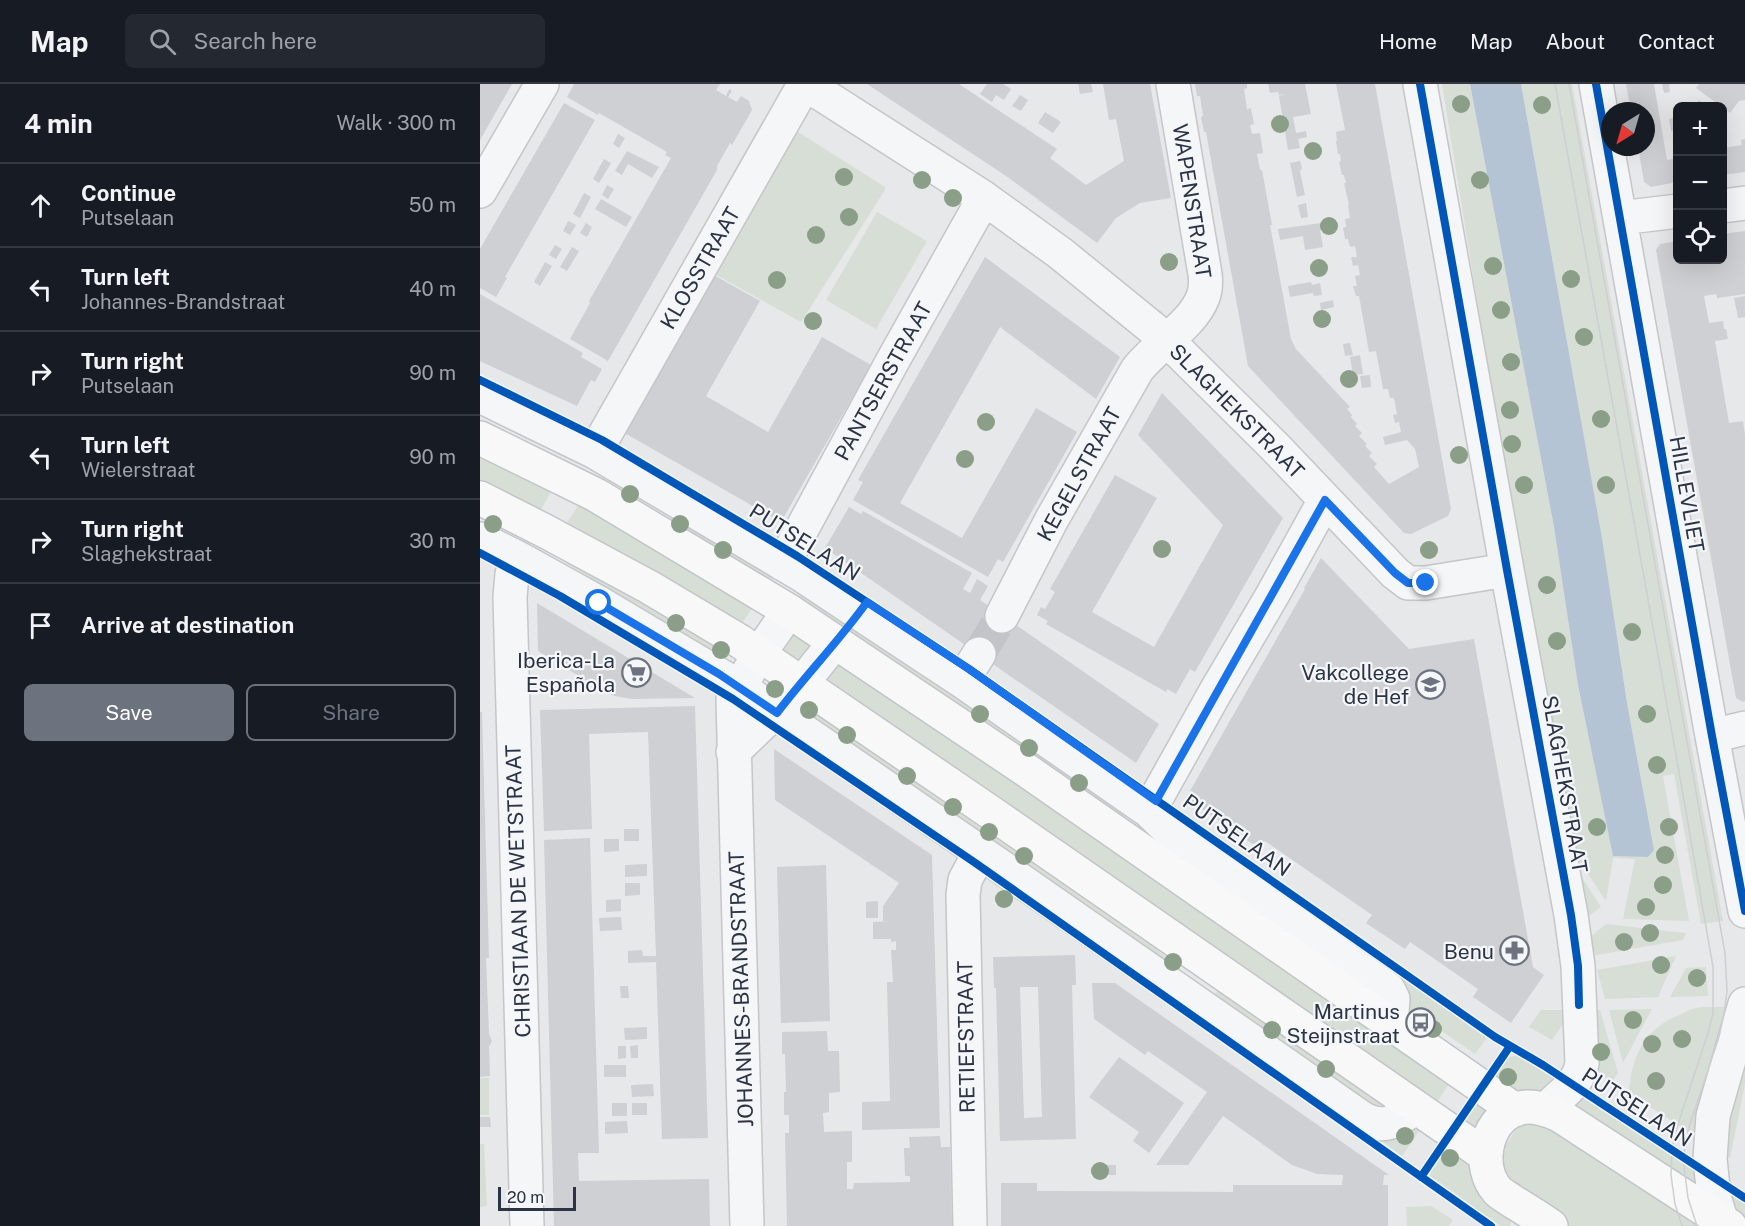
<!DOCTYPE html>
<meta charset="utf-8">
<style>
body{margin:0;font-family:"Public Sans",sans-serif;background:#242831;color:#f1f3f6}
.controls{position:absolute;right:18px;top:18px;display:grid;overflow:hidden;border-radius:9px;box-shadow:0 6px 24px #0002}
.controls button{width:54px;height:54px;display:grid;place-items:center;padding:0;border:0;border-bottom:2px solid #363941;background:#171b24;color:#f1f3f6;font:30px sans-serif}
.compass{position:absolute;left:1121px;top:18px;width:54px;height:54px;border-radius:50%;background:#171b24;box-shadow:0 6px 24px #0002;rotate:217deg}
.scale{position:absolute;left:18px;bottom:15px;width:78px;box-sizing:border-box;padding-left:6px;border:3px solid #2b3445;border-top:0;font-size:16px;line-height:21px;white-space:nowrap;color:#2b3445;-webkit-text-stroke:4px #f4f6f9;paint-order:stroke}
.stop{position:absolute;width:18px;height:18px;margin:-14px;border:4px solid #1a73e8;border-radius:50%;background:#fff}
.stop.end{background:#1a73e8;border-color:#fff;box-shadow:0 2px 6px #0008}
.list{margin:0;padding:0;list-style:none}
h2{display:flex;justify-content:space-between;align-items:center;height:78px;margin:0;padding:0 24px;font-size:26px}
h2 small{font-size:20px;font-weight:400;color:#9ea1a6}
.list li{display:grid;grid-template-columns:39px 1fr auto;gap:18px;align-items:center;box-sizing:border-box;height:84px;padding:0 24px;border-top:2px solid #363941}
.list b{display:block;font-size:22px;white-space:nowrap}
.list p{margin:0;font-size:20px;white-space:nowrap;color:#9ea1a6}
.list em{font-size:20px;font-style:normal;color:#9ea1a6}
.actions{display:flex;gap:12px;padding:18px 24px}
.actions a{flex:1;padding:14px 0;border:2px solid #6c737f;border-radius:9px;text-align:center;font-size:21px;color:#6c737f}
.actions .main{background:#6c737f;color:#fff}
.icon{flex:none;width:33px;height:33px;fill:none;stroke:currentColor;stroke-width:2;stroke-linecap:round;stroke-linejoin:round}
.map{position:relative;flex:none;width:1265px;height:1142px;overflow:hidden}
header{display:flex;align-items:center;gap:36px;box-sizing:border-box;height:84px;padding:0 30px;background:#171b24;border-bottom:2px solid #363941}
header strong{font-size:28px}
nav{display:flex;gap:33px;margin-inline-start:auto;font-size:21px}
.search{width:420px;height:54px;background:#242831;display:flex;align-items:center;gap:15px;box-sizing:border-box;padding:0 21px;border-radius:9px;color:#9ea1a6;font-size:22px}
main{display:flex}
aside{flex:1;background:#171b24}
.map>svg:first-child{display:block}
.green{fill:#d6ded6}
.water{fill:#b4c4d5}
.building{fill:#ced0d3;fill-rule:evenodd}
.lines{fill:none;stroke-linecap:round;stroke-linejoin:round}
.minor-tunnel{stroke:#c1c4c9;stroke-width:33;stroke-dasharray:33 16;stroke-linecap:butt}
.minor-casing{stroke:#c4c6c8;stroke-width:36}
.major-casing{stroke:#c2c5c8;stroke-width:36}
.minor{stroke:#f5f6f7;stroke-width:33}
.major{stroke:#f8f8f8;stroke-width:33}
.tram{stroke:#cecfd2;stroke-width:1.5}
.cycleway-casing{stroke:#f4f6f9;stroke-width:11}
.cycleway{stroke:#0057b8;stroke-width:8}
.tree{fill:#8a9e88}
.route{stroke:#1a73e8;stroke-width:8}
.labels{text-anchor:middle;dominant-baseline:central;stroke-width:4.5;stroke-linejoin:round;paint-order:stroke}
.street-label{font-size:21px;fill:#2b3445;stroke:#f4f6f9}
.poi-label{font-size:21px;fill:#2b3445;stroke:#f4f6f9;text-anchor:end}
</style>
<header>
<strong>Map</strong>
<div class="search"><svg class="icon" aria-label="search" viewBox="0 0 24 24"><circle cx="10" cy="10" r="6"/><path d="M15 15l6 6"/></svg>Search here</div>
<nav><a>Home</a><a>Map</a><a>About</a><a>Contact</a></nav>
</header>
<main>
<aside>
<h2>4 min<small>Walk · 300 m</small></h2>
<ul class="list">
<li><svg class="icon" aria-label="ahead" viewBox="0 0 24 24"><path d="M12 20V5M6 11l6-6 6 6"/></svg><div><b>Continue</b><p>Putselaan</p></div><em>50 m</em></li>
<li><svg class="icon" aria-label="left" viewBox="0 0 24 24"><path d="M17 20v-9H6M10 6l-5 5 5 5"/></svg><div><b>Turn left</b><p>Johannes-Brandstraat</p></div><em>40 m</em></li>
<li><svg class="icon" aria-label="right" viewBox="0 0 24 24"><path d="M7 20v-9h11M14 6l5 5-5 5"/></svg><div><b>Turn right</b><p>Putselaan</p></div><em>90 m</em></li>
<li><svg class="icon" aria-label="left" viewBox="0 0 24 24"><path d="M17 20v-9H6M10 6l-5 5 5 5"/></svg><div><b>Turn left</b><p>Wielerstraat</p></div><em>90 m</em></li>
<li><svg class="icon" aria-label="right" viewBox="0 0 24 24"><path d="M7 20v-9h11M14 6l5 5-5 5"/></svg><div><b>Turn right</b><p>Slaghekstraat</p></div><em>30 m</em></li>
<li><svg class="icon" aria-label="arrive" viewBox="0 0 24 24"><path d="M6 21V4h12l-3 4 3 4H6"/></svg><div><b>Arrive at destination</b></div></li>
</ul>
<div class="actions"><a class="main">Save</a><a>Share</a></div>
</aside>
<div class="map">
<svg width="1265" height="1142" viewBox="0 0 1265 1142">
<rect width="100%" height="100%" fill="#e6e8ea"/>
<path class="green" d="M962,0H990L1074,443L1098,601L1133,771L1168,773L1174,766L1147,619L1122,454L1041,0H1092L1243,837L1221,840L1194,690L1183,692L1209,837L1143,835L1155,775L1133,774L1126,817L1088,760L1032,431Z
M315,46L405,103V106L321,238L233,189Z
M397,128L447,157L396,245L346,216Z
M0,366L74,402L58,431L0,402Z
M104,412L277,516L258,546L85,442Z
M193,432L294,494L288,502L189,438Z
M90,474L250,564L243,575L86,479Z
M322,510L461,602L647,731L643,736L318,515Z
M307,545L335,564L317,587L291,569Z
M358,566L973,994L953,1024L334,598Z
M326,614L681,860L677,866L688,875L687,877L332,633L313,631Z
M1086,769L1121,823L1099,839Z
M1126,840L1206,849L1203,856L1105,873L1103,859Z
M1196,872L1178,913L1125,915L1117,886Z
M902,880L1008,952L995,970L935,929L929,936L898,884Z
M1226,883L1228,912L1190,913L1206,884Z
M742,902L911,1022L904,1027L877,1019L882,1013L735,910Z
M1258,923L1222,1057L1149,1009C1151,974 1164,945 1199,931C1204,929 1210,925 1216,924C1229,922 1245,924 1258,923Z
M1172,925L1143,979L1129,926Z
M1061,926H1087L1086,936L1072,956L1049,943Z
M1108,926H1120L1138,989L1132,998L1109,982Z
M1265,950V1000L1250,1074L1240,1069Z
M1037,971L1041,972L1078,997C1050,1019 1041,1010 1010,1000L1028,974Z
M0,994H9V1031H0Z
M1101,1011L1223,1093L1226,1117L1085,1024Z
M999,1015L1016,1025L997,1057L979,1045Z
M1053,1039H1061L1229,1142H1086L1056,1123L1025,1091L1021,1082L1024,1064L1035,1047L1044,1041Z
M932,1040L942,1043L922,1072L903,1058Z
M0,1060H4L7,1122L0,1123Z
M967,1064L992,1077L1033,1130L1030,1142H1021L950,1092V1085Z
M1244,1106L1265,1120V1142H1262Z
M951,1122L973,1136L969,1142H927L926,1123Z"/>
<path class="water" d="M990,0H1041L1122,454L1147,619L1174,766L1168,773L1133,772L1098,601L1074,443Z"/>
<path class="building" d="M0,0H32L0,56Z
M94,0H240L236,6L246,12L249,5L252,7L248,13L257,18L261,12L269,17L272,26L252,61L250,59L237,82V86L128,277L90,255L110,219L109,217L191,74L185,71L187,68L119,29L118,31L87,13Z
M387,0H479L577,65L570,74L606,101L644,77L636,35L629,36L623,0H670L691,114L660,119L636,134L617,159L529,94Z
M507,0H523L531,5L524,16L516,11L512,18L500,10Z
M598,0H611L613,8L600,10Z
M715,0H767V4L764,5L767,25L771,24L774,40L770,41L772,50L780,49L783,69L777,70L780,86H782L792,141H790L811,255L816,265L870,323L867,325L872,331L871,333L877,340L875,342L882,349L879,352L887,360L885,362L892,369L889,372L897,380L894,383L909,400L939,383L935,365L927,356L905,361L903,353L921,348L919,338L915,339L913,331L917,330L914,314H910L908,305H903L896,267L889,268L879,212H876L873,202H877L875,192L880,191L878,181L873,182L871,173H877L875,162L870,163L868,155H865L863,144L866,143L865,135L870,134L868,121H869L864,99H866L864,91H862L859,78L861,77L860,70H858L856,57H857L856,48L865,46L856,0H895L971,425L968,432L931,450L924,449L768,282L726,48H724L721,33L723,32L720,12H717Z
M788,0H825L831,30L813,33L816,49L826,47L827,53L818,55L820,64L808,66L799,12L805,10L799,11L798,8L790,9Z
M1146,0H1174L1187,76L1197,74V98L1171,103L1164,98L1158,63H1166V27H1151Z
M1182,0H1189L1190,8L1184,9Z
M1219,0H1265V16L1259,17L1250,29L1216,4Z
M540,11L548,16L541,27L532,22Z
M1219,16L1224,20L1228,22H1215Z
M84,19L115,36L25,193L27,194L16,213L0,204V165Z
M565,28L581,38L573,49L558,39Z
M1195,33L1197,46L1191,47L1189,35Z
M138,50L145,54L139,64L133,60Z
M1265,55V88L1242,91V64L1262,61L1261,56Z
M147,67L179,83L172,94L148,80L142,91L135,87Z
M124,75L131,79L119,99L113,95Z
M820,77L822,84L820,87L825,111L817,113L810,79Z
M127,101L134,105L128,115L122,111Z
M104,109L111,113L100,134L93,130Z
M121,115L152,133L146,143L115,125Z
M826,119L828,133L821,134L818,121Z
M88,137L96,141L90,151L83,147Z
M106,139L112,143L107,153L100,149Z
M842,139L843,146H840L843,163L825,166L823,152L800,156L798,145Z
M1265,147V210L1237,214L1236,210L1224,212L1229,239L1243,237L1244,245H1246L1248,255L1235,257L1249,339L1263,337L1265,351V617L1263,618L1256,614L1176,166L1180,160L1197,157V176H1242V150Z
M75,161L82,165L76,175L69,171Z
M92,163L99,167L87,187L80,183Z
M505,173L640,273L616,315L520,243L420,419L482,454L556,324L597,348L523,478L518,475L508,493L373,416L383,398L378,396Z
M65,178L72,182L60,202L54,198Z
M232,190L280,217L226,312L288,348L342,253L391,281L301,438L141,347Z
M831,198L832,201L840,199L842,211L834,212L833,209L810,213L808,202Z
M0,210L103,269L101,273L122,285L115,298L111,296L97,322L0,277Z
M1265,212V233L1258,234L1254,214Z
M853,216L854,223L841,226L840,219Z
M870,259L873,271L865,272L863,260Z
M880,271L883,290L873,291L870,273Z
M890,291L891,303L882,304L880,292Z
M682,309L803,434L715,588L710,585L696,610L687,605L686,608L566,540L568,537L557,531L561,523L565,525L575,508L570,505L635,391L677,414L612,528L674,563L743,441L658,351Z
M369,423L381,430L383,427L492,489L483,505L490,509L497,495L508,502L500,516L679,640L656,679L345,464Z
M841,474L929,565L994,555L1053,883L1064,891L1031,939L993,913L998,905L930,858L925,865L886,839L892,831L785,757L780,765L706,714L825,505L824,504Z
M57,519L215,614L152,615L135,612L125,608L58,567Z
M215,622L228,1054L182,1055L176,878L148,879V867L162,866L163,872H176L168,648L109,650L112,745L64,747L60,626Z
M0,628H2L9,874H6L9,950L12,957L9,963L10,992L0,993Z
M294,665L452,771L460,1044L382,1046V1018L410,1017L407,898H413L411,866H416V857L411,858V855H393V838L411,837H403V822L419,799L295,716Z
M144,745H159V757H144Z
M110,754L119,1069H98L99,1097L229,1095L230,1142H74L64,756Z
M124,755H139V767L124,768Z
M167,780V792L145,793V781Z
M346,781L350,937L301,939L297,783Z
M145,799H160V811L145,812Z
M141,815V827L126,828V816Z
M398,817V834H386V818Z
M141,833L142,846L120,847L119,834Z
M595,871L596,901H592L596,1055L520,1057L516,904H514L513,873ZM540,903H558L562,1033L544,1034Z
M612,899H635L909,1091H904L903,1101H908V1142H521V1099H557V1107H581L753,1108V1101H862L863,1091L837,1090L812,1081L743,1032L708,1081H676L727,1008L668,967L665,971L614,935Z
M140,902H148L149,914H141Z
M167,943V955L145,956L144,944Z
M347,947L348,967H359L360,1008L349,1009V1028L343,1029L344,1048L372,1047V1078H367V1105H373L374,1099L430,1098V1092H425L424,1064H430L429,1053L460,1052L461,1063H470L472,1142H307L305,1049H309V1031H304V1008H306L305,970H302V948Z
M158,961V974H151L150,962Z
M138,962H146V974L138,975Z
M639,973L704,1019L669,1069L653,1057L659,1048L609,1013Z
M124,981H146V993H124Z
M173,1000L174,1012L152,1013L151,1001Z
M132,1019H147V1032H132Z
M152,1019H167V1031H152Z
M0,1033H10L11,1043H0Z
M147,1037L148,1049L125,1050V1038Z
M616,1081H636V1091H616Z"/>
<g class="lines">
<path class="minor-tunnel" d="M499,570L522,532"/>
<defs>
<path id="minor" d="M323,0L343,11L504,114L580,169L687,256L795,363L915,489L928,499H946L1027,486
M940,0L1027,486L1091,831L1098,882L1102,979C1099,1001 1080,1010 1066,1026
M1116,0L1232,652L1265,827
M0,107L62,0
M1242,122L1265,119
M1140,134L1198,127
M0,312L115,368L322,491L379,529L482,597L669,727L706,763L908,905L913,915L911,940
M115,368L324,1
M0,455L38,474L119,519L258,602L500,768L882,1034C906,1047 915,1036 936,1024
M38,474L32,490L30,513L47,1142
M303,480L412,278L504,114
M522,532L572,435L657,286C676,261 712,242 723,213C726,205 726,198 725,190L693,0
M482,597L499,570
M1232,652L1265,644
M253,668L284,638L298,629L355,558
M669,727L736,607L793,510L845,416
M1241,1135L1234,1113L1230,1075L1233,1032L1265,920
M267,1142L253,615L279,570L309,527
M490,1142L483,811L485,796L500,768"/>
<path id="major" d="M0,354L116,411L309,527L546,686L1035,1026
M0,414L65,447L169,503L261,558L513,730L1005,1071
M1071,1142C1058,1133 1045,1125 1032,1117C1027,1113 1020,1110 1017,1106C997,1083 1005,1039 1034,1026C1049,1019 1066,1025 1079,1031L1250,1142"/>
</defs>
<use href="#minor" class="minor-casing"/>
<use href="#major" class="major-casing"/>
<use href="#minor" class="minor"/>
<use href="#major" class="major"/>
<path class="tram" d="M1075,0L1198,682L1233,883V929L1228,949L1198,1040L1192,1064L1191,1091L1195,1120L1202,1142
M1089,0L1245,869L1247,907L1244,930L1239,953L1209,1043L1203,1074L1208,1114L1217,1142"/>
<defs>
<path id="cycleway" d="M940,0L1027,486L1091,831L1098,882L1099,921
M1116,0L1232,652L1265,827
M0,296L122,356L317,472L489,585L1015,953L1063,981L1265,1114
M0,469L80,512L253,615L494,778L1011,1142
M941,1093L1030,962"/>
</defs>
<use href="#cycleway" class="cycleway-casing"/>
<use href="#cycleway" class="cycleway"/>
</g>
<g class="tree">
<circle cx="981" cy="20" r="9"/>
<circle cx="1062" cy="21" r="9"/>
<circle cx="800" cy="40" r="9"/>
<circle cx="833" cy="67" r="9"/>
<circle cx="364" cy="93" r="9"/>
<circle cx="442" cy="96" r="9"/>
<circle cx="1000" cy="96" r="9"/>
<circle cx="473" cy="114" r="9"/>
<circle cx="369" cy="133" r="9"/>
<circle cx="849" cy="142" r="9"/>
<circle cx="336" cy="151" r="9"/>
<circle cx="689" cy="178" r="9"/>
<circle cx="1013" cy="182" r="9"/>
<circle cx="839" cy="184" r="9"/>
<circle cx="1091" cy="195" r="9"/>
<circle cx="297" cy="196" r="9"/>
<circle cx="1021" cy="226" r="9"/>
<circle cx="842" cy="235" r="9"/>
<circle cx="333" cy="237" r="9"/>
<circle cx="1104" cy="253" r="9"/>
<circle cx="1031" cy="278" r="9"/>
<circle cx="869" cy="295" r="9"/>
<circle cx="1030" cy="326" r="9"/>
<circle cx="1121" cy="335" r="9"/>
<circle cx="506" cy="338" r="9"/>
<circle cx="1032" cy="360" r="9"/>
<circle cx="979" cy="371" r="9"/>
<circle cx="485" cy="375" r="9"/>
<circle cx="1044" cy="401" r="9"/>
<circle cx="1126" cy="401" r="9"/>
<circle cx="150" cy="410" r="9"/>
<circle cx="13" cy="440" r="9"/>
<circle cx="200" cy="440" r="9"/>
<circle cx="682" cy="465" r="9"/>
<circle cx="243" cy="466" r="9"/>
<circle cx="949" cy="466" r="9"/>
<circle cx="1067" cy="501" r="9"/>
<circle cx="196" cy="539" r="9"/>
<circle cx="1152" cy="548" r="9"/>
<circle cx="1077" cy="557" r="9"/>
<circle cx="241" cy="566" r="9"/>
<circle cx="295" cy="605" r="9"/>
<circle cx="329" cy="626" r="9"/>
<circle cx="500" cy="630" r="9"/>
<circle cx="1167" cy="630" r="9"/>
<circle cx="367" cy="651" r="9"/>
<circle cx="549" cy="664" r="9"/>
<circle cx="1177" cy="681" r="9"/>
<circle cx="427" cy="692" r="9"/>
<circle cx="599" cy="699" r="9"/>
<circle cx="473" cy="723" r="9"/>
<circle cx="1117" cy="743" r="9"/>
<circle cx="1189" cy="743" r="9"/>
<circle cx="509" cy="748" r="9"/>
<circle cx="1185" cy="771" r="9"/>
<circle cx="544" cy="772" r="9"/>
<circle cx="1183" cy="801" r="9"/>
<circle cx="524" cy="815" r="9"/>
<circle cx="1166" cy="823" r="9"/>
<circle cx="1170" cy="849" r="9"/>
<circle cx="1144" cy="858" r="9"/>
<circle cx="693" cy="878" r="9"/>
<circle cx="1181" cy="881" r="9"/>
<circle cx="1217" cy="894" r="9"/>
<circle cx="1153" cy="936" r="9"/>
<circle cx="953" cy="945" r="9"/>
<circle cx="792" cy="946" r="9"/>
<circle cx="1202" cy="955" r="9"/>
<circle cx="1172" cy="960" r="9"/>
<circle cx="1121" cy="968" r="9"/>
<circle cx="846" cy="985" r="9"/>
<circle cx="1028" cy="993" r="9"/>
<circle cx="1176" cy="997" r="9"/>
<circle cx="925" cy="1052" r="9"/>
<circle cx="970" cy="1074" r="9"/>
<circle cx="620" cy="1087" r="9"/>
</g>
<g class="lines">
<path class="route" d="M119,519L239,590L297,629C326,591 359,557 387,518L489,585L676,717L845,416L915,489L928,499H946"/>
</g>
<defs>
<symbol id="supermarket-ring" viewBox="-11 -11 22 22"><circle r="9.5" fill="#f4f6f9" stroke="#6c737f" stroke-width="1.5"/><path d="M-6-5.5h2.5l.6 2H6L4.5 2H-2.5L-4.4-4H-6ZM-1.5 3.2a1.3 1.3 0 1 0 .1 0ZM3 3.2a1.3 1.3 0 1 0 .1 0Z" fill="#6c737f"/></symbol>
<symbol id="university-ring" viewBox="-11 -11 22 22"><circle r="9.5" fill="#f4f6f9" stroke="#6c737f" stroke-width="1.5"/><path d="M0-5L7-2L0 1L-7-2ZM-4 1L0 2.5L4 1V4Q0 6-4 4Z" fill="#6c737f"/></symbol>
<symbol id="pharmacy-ring" viewBox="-11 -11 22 22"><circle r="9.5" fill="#f4f6f9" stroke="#6c737f" stroke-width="1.5"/><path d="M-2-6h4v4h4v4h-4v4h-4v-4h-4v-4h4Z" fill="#6c737f"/></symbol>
<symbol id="bus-ring" viewBox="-11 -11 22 22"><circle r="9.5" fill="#f4f6f9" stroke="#6c737f" stroke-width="1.5"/><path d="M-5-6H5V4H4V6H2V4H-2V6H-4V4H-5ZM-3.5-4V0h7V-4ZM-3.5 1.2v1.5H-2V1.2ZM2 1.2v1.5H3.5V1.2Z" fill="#6c737f"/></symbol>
</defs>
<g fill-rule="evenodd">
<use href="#supermarket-ring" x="140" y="572" width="33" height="33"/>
<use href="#university-ring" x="934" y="584" width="33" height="33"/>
<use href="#pharmacy-ring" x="1018" y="850" width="33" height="33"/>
<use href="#bus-ring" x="924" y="922" width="33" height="33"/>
</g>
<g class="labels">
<g class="street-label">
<text transform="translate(712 117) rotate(81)">WAPENSTRAAT</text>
<text transform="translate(220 184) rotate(-60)">KLOSSTRAAT</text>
<text transform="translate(403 297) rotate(-61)">PANTSERSTRAAT</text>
<text transform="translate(757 327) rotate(45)">SLAGHEKSTRAAT</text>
<text transform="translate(599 390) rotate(-61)">KEGELSTRAAT</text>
<text transform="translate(1207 410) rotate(80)">HILLEVLIET</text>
<text transform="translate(325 458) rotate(32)">PUTSELAAN</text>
<text transform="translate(1085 700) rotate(80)">SLAGHEKSTRAAT</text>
<text transform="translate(757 751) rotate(35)">PUTSELAAN</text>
<text transform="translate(38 807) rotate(-92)">CHRISTIAAN DE WETSTRAAT</text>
<text transform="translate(261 905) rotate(-92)">JOHANNES-BRANDSTRAAT</text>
<text transform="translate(486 953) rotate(-91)">RETIEFSTRAAT</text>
<text transform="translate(1157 1023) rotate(33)">PUTSELAAN</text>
</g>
<g class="poi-label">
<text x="135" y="576">Iberica-La<tspan x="135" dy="24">Española</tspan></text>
<text x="929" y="588">Vakcollege<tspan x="929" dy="24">de Hef</tspan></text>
<text x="1014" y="867">Benu</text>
<text x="920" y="927">Martinus<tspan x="920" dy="24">Steijnstraat</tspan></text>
</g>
</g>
</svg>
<div class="controls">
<button>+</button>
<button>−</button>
<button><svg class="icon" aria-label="locate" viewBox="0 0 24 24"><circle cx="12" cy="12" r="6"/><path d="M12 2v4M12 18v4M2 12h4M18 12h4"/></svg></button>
</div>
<svg class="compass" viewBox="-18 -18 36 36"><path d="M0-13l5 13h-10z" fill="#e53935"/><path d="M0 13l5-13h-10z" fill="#9ea1a6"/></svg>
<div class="scale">20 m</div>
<div class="stop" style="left:119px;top:519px"></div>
<div class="stop end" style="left:946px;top:499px"></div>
</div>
</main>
